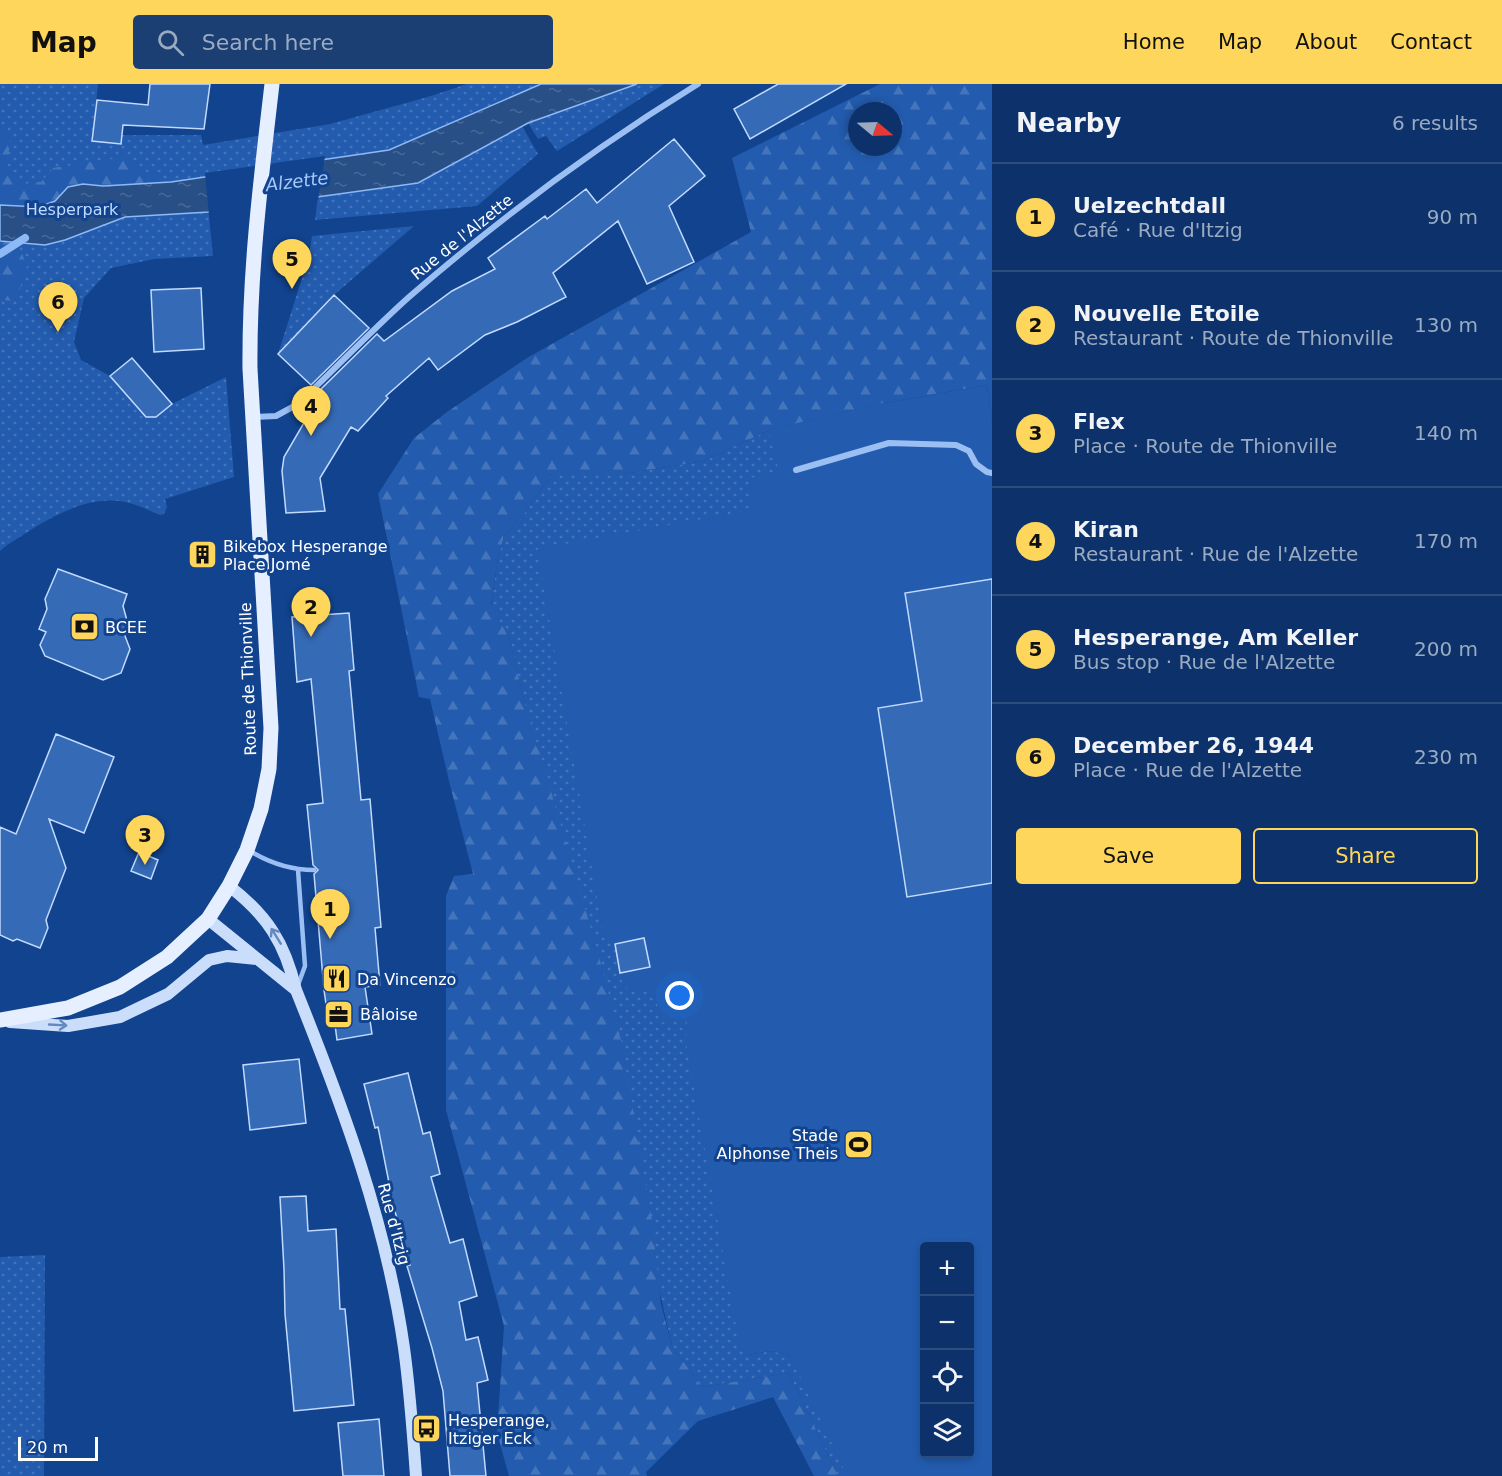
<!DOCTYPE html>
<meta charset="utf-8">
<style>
body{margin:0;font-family:"DejaVu Sans",sans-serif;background:#1b3e73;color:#f1f3f6}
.controls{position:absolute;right:18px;bottom:18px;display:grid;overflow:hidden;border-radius:6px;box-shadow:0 3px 9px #0003}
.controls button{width:54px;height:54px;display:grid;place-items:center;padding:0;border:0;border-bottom:2px solid #2d4d7e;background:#0d326b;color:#f1f3f6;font:30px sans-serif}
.compass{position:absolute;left:848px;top:18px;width:54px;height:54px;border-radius:50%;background:#0d326b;box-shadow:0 3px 9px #0003;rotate:109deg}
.scale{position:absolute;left:18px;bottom:15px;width:80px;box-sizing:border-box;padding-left:6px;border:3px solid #fff;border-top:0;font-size:16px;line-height:21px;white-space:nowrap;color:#fff;-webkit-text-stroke:4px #11438f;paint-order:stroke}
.you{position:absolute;left:680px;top:912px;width:21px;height:21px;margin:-15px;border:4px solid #fff;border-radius:50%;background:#1a73e8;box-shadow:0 0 0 9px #1a73e833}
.badge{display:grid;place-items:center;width:39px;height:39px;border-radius:50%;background:#ffd65c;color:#111;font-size:20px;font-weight:700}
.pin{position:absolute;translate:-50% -50px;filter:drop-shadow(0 2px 3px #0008)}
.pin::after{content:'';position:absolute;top:32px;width:21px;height:18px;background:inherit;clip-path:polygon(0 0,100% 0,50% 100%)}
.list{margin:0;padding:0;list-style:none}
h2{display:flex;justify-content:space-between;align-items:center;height:78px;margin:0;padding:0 24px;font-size:26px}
h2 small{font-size:20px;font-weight:400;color:#9aaac1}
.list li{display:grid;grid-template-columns:39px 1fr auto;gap:18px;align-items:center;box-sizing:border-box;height:108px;padding:0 24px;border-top:2px solid #2d4d7e}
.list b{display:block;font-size:22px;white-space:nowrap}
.list p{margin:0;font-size:20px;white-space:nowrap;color:#9aaac1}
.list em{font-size:20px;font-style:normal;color:#9aaac1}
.actions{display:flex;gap:12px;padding:18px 24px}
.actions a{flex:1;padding:14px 0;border:2px solid #ffd65c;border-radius:6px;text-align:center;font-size:21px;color:#ffd65c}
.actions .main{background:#ffd65c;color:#111}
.icon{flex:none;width:33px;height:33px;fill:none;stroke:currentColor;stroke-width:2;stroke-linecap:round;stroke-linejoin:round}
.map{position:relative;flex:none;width:992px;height:1392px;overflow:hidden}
header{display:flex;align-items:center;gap:36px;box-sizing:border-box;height:84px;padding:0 30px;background:#ffd65c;color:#111}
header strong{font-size:28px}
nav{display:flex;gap:33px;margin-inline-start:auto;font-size:21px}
.search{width:420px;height:54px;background:#1b3e73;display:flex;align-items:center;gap:15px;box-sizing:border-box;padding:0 21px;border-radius:6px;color:#9aaac1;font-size:22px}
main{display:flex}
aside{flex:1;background:#0d326b}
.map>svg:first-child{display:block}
.grass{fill:url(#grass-dots)}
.forest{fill:url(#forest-firs);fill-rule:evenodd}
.garden{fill:#235cae;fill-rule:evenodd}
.water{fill:url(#water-ripples);stroke:#8db9f6;stroke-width:1.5}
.pier{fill:#11438f}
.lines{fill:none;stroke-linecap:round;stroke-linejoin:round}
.stream{stroke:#8db9f6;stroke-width:8}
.building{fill:#356ab6;stroke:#c2dafd;stroke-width:1.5}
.lane{stroke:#9bbff2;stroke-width:4.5}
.street{stroke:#9bbff2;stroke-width:6}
.secondary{stroke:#cadefc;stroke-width:12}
.primary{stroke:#e6efff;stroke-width:15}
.oneway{stroke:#6489c0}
.labels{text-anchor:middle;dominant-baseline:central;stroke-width:6;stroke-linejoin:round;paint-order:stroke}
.park-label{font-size:16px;fill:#c2dafd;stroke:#11438f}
.street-label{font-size:16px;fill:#fff;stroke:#11438f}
.poi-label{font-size:16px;fill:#fff;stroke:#11438f;text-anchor:start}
.water-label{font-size:18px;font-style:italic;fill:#a7c9f9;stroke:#11438f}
</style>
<header>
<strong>Map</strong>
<div class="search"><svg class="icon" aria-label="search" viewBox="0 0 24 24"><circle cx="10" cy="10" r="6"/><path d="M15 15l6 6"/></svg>Search here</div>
<nav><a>Home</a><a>Map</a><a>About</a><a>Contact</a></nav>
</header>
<main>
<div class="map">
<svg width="992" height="1392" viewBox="0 0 992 1392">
<defs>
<pattern id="grass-dots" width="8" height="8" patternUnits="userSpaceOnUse" patternTransform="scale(1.5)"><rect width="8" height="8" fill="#235cae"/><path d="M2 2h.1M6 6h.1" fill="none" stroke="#4474ba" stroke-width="1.8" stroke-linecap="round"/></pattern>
<pattern id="forest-firs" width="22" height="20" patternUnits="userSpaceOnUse" patternTransform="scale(1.5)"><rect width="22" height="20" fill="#235cae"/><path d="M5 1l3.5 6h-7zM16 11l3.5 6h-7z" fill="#4474ba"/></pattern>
<pattern id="water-ripples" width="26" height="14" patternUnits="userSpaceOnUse" patternTransform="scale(1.5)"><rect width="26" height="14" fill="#294f87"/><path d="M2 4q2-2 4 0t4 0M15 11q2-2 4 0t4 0" fill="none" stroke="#496999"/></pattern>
</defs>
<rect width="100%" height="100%" fill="#11438f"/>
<path class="grass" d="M0,0H98L92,57L121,60L122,51H201L203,61L330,40L431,12L467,0H541L389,66L205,92L213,172L154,175L111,184L84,214L74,258L81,276L110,292L146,333H156L172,320L226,293L234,393L165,415L167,423L164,430L160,431C151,427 142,423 133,420C87,406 44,438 7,461L0,467Z
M637,0H664L557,67L546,52L538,55L528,39Z
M522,42L538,70L477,122L315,136L318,112L418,99Z
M414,142L334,211L278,270L309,172L312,152Z
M879,320L992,340V375L779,389L825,819L748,1271L771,1267L790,1271L924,1370H970L992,1392H838L789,1289L702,1303L672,1262L524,615L509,554L491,522L498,474L504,452L522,433L552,390H623L704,377L769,346Z
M45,1171L44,1392H0V1173Z"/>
<path class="forest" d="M880,0H992V340L987,301L879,320L769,346L704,377L623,390H552L522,433L504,452L498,474L491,521L509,554L524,615L597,865L621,956L652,1137L661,1220L672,1262L702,1303L789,1289L838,1392H814L773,1313L698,1337L646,1388L647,1392H509L497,1349L504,1242L446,1026V812L454,792L473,790L449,697L430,615L419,613L378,410L414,354L447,328L527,274L751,148L732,74ZM857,27H893V63H857Z
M0,41H4L11,49L7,81L24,100L41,98L53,84L124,73L139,85L171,98L103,102L83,100L68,103L55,117L39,123L0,121Z
M0,157L18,160L27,182L16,217L0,216Z"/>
<path class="garden" d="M987,301L992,340V1392H847L790,1271L771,1267L748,1271L740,1264L686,959L687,935L659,939L656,909L623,903L615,860L604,854L537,465L752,426L750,394L779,389L769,346L879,320ZM924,1162H970V1370H924Z"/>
<path class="water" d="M541,0H637L528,39L418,99L209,128L125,133L65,156L45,161L0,157V121L39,123L55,117L68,103L83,100L103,102L171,98L389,66Z"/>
<path class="pier" d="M325,72L318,116L209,131L205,89Z"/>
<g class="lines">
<path class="stream" d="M0,170L25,154"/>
</g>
<path class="building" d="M150,0H210L204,45L123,41L121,60L92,57L97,16L148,21Z
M778,0H846L750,55L734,25Z
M674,55L705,92L669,122L694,178L647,200L618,137L553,189L566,213L517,238L485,251L438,286L429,274L386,312L388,314L358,347L351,343L320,394L325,427L286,429L282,387L284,373L316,318L323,312L318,308L377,250L384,257L452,207L495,185L488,174L545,132L547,135L586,105L597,119Z
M201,204L204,265L154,268L151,206Z
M334,211L369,244L311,301L278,270Z
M132,274L172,320L156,333H146L110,292Z
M58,485L127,510L123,522L128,540L125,552L130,565L121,589L103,596L45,572L40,561L46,548L39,545L47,525L45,515Z
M992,495V799L907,813L878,624L922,617L905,509Z
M349,529L354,586L349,587L361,716L370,715L381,843L375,844L380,901L365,903L372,950L337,956L334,933L328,934L324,906L314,790L318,786L313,781L307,721L323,719L311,595L297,598L292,533Z
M56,650L114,673L84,749L49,735L66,784L46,836L48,844L40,864L17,855L13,857L0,851V743L16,750Z
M139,768L158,776L151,795L131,787Z
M644,854L650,883L620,889L615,860Z
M299,975L306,1039L250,1046L243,981Z
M408,989L423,1050L430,1048L440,1090L431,1093L450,1159L463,1155L477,1212L459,1218L466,1256L478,1253L488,1296L477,1299L486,1392H450L443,1307L432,1264L407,1182L410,1181L394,1124L378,1043L375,1044L364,1000Z
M306,1112L308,1147L336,1145L340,1225H345L354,1321L294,1327L285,1230L284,1185L280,1113Z
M379,1335L384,1392H343L338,1339Z"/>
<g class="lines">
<path class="lane" d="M250,767C270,779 290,786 314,786
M298,901L305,882L298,786"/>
<path class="street" d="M254,333L276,332L298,320C335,285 371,247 409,213C499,135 597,62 698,0
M796,386L889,359L956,361L969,367L976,380L987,388L992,389"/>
<path class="secondary" d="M229,802C267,831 285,859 296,906C343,1023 386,1138 404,1264C410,1307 413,1350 416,1392
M208,835L296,906
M10,938L68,942L120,933L168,910L209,876L227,872L257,875"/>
<path class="primary" d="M0,936L68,924L120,903L167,873L208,835L229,802L247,766L261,725L269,685L271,644L250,285C249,189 261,95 272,0"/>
</g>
<defs><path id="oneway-shaft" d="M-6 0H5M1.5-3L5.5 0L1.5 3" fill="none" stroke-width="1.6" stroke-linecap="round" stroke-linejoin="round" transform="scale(1.5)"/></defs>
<g class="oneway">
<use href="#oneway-shaft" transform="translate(276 852) rotate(-122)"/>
<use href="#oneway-shaft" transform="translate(58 941) rotate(3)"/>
</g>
<defs>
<symbol id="building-square" viewBox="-11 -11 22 22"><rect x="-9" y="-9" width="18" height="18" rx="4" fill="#ffd65c" stroke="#11438f"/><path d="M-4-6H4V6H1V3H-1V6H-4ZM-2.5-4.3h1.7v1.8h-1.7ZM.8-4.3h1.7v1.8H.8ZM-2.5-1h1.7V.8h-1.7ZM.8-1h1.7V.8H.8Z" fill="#111"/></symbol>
<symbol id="bank-square" viewBox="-11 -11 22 22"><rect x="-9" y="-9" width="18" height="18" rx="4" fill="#ffd65c" stroke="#11438f"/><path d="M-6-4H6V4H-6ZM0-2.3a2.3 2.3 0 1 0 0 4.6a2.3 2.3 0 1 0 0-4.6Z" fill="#111"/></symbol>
<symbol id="restaurant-square" viewBox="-11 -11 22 22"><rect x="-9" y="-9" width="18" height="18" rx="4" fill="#ffd65c" stroke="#11438f"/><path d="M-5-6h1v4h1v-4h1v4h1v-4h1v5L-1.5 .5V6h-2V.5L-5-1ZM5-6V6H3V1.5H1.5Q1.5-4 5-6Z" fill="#111"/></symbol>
<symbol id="office-square" viewBox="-11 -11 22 22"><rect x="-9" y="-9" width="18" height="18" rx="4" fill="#ffd65c" stroke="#11438f"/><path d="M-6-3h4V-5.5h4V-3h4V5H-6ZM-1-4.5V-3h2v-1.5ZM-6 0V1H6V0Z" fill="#111"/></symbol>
<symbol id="stadium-square" viewBox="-11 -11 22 22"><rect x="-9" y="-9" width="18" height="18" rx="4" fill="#ffd65c" stroke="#11438f"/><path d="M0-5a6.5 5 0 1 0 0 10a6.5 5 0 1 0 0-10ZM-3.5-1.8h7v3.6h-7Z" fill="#111"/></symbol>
<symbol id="bus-square" viewBox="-11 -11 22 22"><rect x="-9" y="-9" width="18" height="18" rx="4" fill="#ffd65c" stroke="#11438f"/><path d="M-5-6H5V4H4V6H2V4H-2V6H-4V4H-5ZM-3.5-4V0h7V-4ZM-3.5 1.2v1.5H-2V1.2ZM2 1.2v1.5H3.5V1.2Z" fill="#111"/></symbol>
</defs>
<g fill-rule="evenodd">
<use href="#building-square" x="186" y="454" width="33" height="33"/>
<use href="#bank-square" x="68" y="526" width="33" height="33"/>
<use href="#restaurant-square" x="320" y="878" width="33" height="33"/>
<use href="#office-square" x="322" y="914" width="33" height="33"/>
<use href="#stadium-square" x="842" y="1044" width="33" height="33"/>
<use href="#bus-square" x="410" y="1328" width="33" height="33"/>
</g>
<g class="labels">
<g class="park-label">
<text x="72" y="125">Hesperpark</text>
</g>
<g class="street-label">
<text transform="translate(462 153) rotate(-39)">Rue de l'Alzette</text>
<text transform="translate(248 595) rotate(-92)">Route de Thionville</text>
<text transform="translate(394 1140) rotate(75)">Rue d'Itzig</text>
</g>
<g class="poi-label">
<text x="223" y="462">Bikebox Hesperange<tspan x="223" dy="18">Place Jomé</tspan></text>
<text x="105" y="543">BCEE</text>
<text x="357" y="895">Da Vincenzo</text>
<text x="360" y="930">Bâloise</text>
<text x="838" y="1051" text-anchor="end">Stade<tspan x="838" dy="18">Alphonse Theis</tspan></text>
<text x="448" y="1336">Hesperange,<tspan x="448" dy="18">Itziger Eck</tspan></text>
</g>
<g class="water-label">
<text transform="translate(297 97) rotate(-7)">Alzette</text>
</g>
</g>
</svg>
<div class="controls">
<button>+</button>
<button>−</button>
<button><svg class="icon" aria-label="locate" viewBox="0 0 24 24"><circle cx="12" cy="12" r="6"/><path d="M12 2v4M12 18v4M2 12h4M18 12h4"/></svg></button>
<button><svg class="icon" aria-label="layers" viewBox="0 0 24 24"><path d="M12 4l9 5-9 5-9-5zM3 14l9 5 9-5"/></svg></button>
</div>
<svg class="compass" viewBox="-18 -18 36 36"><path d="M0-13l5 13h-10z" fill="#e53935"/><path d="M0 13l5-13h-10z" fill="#9aaac1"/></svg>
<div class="scale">20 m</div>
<div class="you"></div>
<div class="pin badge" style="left:330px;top:855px">1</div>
<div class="pin badge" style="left:311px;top:553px">2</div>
<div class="pin badge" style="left:145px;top:781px">3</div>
<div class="pin badge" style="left:311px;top:352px">4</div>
<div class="pin badge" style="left:292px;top:205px">5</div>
<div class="pin badge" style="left:58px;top:248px">6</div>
</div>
<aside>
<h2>Nearby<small>6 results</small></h2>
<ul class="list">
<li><span class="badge">1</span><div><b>Uelzechtdall</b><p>Café · Rue d'Itzig</p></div><em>90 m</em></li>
<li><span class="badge">2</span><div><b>Nouvelle Etoile</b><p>Restaurant · Route de Thionville</p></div><em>130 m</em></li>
<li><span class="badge">3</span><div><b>Flex</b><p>Place · Route de Thionville</p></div><em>140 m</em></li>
<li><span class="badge">4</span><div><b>Kiran</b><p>Restaurant · Rue de l'Alzette</p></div><em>170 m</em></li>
<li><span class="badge">5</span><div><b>Hesperange, Am Keller</b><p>Bus stop · Rue de l'Alzette</p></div><em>200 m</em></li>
<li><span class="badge">6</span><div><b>December 26, 1944</b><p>Place · Rue de l'Alzette</p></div><em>230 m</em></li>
</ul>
<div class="actions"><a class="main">Save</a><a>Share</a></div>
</aside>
</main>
